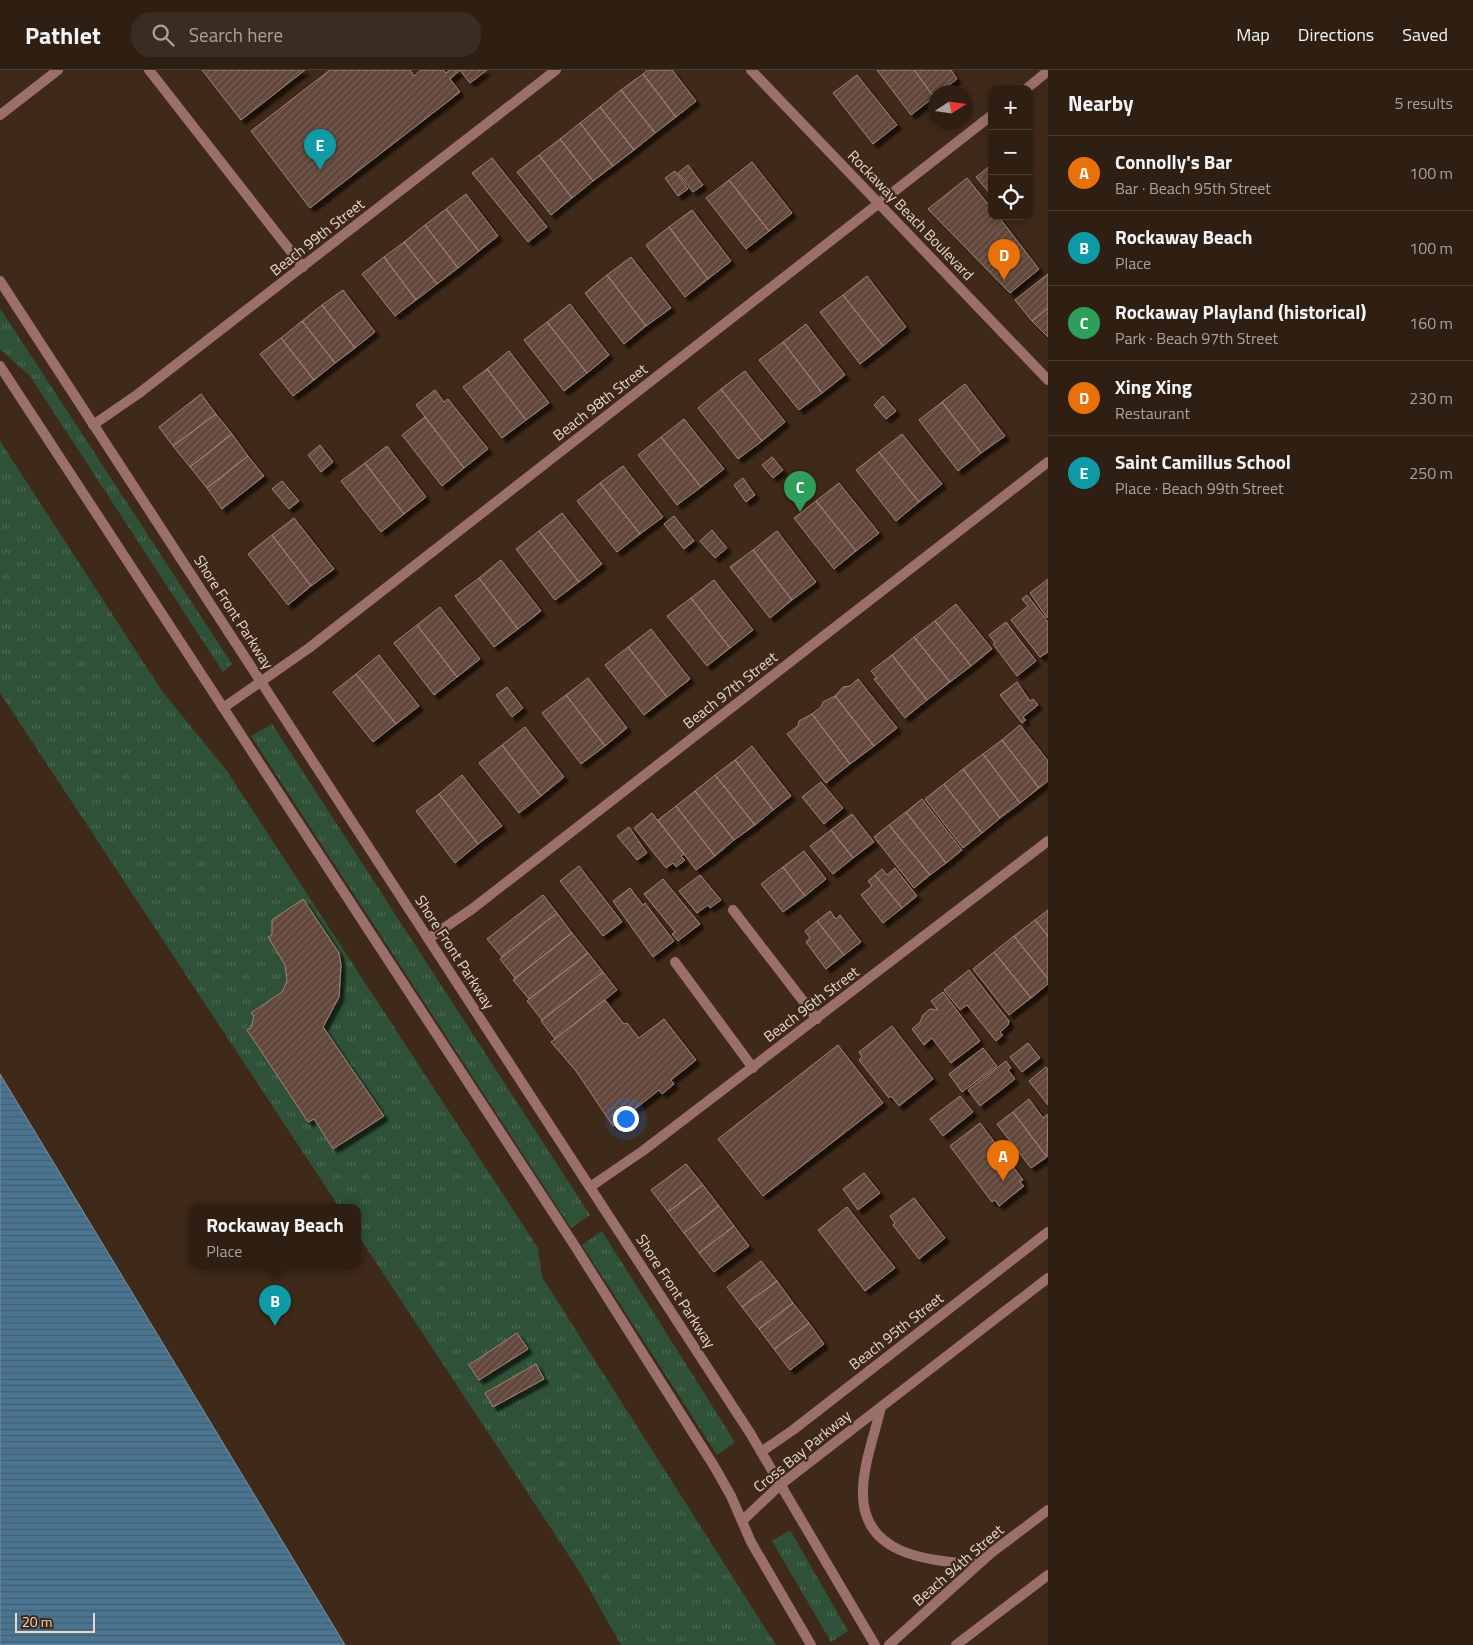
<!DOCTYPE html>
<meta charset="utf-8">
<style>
body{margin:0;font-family:"Titillium Web",sans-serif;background:#3b2c21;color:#f1f3f6}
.controls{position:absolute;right:15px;top:15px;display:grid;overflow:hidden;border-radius:10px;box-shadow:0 2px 8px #0003}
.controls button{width:45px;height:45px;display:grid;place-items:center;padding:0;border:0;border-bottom:1px solid #4a3d33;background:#2f1f13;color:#f1f3f6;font:25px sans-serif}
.compass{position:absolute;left:928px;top:15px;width:45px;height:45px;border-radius:50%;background:#2f1f13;box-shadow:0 2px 8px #0003;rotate:78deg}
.scale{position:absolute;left:15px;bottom:12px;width:80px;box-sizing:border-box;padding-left:5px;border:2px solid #e7d8ce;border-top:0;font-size:14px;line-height:18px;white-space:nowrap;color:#e7d8ce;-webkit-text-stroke:4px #3f2919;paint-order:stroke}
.you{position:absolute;left:625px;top:1048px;width:18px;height:18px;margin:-12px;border:4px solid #fff;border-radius:50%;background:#1a73e8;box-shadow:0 0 0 8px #1a73e833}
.badge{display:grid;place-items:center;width:32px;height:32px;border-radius:50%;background:#0b8043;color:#fff;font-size:16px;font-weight:700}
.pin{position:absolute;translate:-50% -41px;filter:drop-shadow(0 1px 2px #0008)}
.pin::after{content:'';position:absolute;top:26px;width:18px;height:15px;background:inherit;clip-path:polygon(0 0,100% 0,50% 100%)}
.popup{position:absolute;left:189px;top:1134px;width:172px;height:65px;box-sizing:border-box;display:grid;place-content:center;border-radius:10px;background:#2f1f13;filter:drop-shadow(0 1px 4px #0005);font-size:16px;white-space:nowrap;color:#a7a2a0}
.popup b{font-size:19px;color:#f1f3f6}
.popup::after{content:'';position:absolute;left:50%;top:100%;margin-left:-10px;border:10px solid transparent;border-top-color:#2f1f13}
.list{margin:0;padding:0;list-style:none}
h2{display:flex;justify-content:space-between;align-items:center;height:65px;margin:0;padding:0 20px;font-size:21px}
h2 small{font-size:16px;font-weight:400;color:#a7a2a0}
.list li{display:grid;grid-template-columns:32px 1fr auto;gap:15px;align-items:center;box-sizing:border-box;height:75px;padding:0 20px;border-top:1px solid #4a3d33}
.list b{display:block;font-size:19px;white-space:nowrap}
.list p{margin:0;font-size:16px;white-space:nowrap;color:#a7a2a0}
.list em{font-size:16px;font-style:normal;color:#a7a2a0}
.icon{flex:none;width:28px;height:28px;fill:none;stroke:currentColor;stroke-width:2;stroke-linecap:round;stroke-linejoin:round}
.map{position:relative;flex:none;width:1048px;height:1575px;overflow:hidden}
header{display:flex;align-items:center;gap:30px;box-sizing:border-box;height:70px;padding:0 25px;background:#2f1f13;border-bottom:1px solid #4a3d33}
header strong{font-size:24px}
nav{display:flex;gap:28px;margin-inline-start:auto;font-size:18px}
.search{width:350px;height:45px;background:#3b2c21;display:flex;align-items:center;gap:12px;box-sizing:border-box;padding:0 18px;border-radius:20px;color:#a7a2a0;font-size:19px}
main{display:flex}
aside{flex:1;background:#2f1f13}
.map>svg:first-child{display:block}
.grass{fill:url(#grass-tufts)}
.water{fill:url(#water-rules);stroke:#7993a4}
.building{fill:url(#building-hatch);stroke:#a38478;filter:url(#shadow)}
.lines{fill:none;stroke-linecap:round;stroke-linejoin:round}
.service{stroke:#9b6f6b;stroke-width:10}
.minor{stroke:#9b6f6b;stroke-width:10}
.tertiary{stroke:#9b6f6b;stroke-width:10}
.labels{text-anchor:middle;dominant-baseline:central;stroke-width:4.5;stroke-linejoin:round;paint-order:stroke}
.street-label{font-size:15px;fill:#e7d8ce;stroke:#3f2919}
</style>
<header>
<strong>Pathlet</strong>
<div class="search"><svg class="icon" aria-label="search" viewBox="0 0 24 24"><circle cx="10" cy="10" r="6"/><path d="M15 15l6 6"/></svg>Search here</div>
<nav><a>Map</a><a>Directions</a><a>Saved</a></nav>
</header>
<main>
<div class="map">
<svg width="1048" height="1575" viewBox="0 0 1048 1575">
<defs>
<pattern id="grass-tufts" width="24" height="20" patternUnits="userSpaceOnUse" patternTransform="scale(1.25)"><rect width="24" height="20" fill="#2f5138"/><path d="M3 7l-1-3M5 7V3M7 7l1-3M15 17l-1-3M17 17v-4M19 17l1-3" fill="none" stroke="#4d6954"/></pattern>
<pattern id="water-rules" width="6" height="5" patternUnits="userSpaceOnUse" patternTransform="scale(1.25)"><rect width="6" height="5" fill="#4a7592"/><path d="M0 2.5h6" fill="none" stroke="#485e6c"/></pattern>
<pattern id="building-hatch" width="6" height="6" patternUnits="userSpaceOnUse" patternTransform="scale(1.25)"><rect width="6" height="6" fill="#62463b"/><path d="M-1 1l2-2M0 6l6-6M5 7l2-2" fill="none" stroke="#786056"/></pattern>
<filter id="shadow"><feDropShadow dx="4.5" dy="4.5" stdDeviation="1" flood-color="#0009"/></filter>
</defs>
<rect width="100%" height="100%" fill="#3f2919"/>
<path class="grass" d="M0,238L232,594L223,602L30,306L0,279Z
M0,371L162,621L227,701L538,1178L542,1207L776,1575H621L579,1501L358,1165V1137H339L0,623Z
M272,654L590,1145L571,1158L251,666Z
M602,1161L735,1372L717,1385L582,1175Z
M790,1460L848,1561L831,1572L772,1471Z"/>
<path class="water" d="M0,1004L345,1575H0Z"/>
<path class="building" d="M202,0H305L241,50Z
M330,0H410L414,6L421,0H443L446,3L450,0H460L450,9L460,22L310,138L251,61Z
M460,0H487L470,13Z
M647,0H672L696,31L676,47L643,4Z
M877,0H914L934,27L911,45Z
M914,0H951L957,9L940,22H936L934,27Z
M643,4L676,47L655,63L621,20Z
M857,5L897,55L873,74L833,23Z
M621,20L655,63L634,80L600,37Z
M600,37L634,80L613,96L580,53Z
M580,53L613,96L593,111L560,69Z
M560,69L593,111L572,128L539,85Z
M539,85L572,128L551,145L517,102Z
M492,88L547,157L528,172L472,103Z
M752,92L792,143L769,161L729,110Z
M992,94V126L976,107Z
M688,95L703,115L693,122L678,103Z
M675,101L688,119L678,126L665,108Z
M967,108L992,139V146H998L1039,199L1010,223L928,139Z
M729,110L769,161L746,179L706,128Z
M466,124L498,166L479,181L446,139Z
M446,139L479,181L458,198L425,155Z
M692,140L731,191L708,209L669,157Z
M425,155L458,198L437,214L404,172Z
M669,157L708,209L685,227L646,175Z
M404,172L437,214L416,230L384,187Z
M384,187L416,230L395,246L362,204Z
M631,187L671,238L646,256L607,205Z
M1048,204V238L1032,251L1015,230Z
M607,205L646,256L624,274L585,223Z
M867,206L906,257L883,276L843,225Z
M343,220L375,262L355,278L322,235Z
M843,225L883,276L860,294L820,242Z
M570,234L609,285L587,303L547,252Z
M322,235L355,278L335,293L302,251Z
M1048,238V267L1032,251Z
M302,251L335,293L314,310L281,268Z
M547,252L587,303L564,321L524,270Z
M806,254L845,305L822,323L783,272Z
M281,268L314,310L293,326L260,284Z
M783,272L822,323L799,340L759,290Z
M509,281L549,333L526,350L487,299Z
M487,299L526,350L502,368L463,317Z
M745,301L785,352L762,371L721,319Z
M965,314L1005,366L981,383L942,332Z
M721,319L762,371L738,389L698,338Z
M435,320L444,332L448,329L488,379L464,398L416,335Z
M201,324L216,344L173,376L159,357Z
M883,326L896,341L886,349L874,335Z
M942,332L981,383L958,401L919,350Z
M216,344L232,364L190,397L173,376Z
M425,347L464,398L442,416L402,365Z
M684,349L724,399L701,417L661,367Z
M232,364L248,386L207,418L190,397Z
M902,364L942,414L919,432L879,382Z
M661,367L701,417L677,435L638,385Z
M320,375L333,392L321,402L308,385Z
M387,376L426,427L404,444L365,393Z
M879,382L919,432L896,451L856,400Z
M248,386L264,406L222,439L207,418Z
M772,387L783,400L773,408L762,395Z
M365,393L404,444L381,462L341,411Z
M623,396L663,447L640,464L600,413Z
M743,408L755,425L746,432L734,415Z
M282,411L299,431L289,439L272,419Z
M600,413L640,464L617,482L577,431Z
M839,413L879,463L856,481L816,431Z
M816,431L856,481L834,499L794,448Z
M562,443L602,494L579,512L539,461Z
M674,446L694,471L684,479L664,454Z
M294,448L334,499L311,516L272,465Z
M712,460L727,478L715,488L700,471Z
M539,461L579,512L555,530L516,479Z
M777,461L816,512L792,530L753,480Z
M272,465L311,516L288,535L248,484Z
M753,480L792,530L770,548L730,497Z
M501,490L541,541L518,559L479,508Z
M479,508L518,559L494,577L455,526Z
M1048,509V547L1047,548L1030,523Z
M714,510L753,560L730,578L691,528Z
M1027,525L1048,552V582L1040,587L1011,550L1028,536L1022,529Z
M691,528L730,578L707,596L667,546Z
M956,534L992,579L971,596L935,551Z
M440,537L480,589L457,607L417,555Z
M935,551L971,596L950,612L914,567Z
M1006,552L1036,591L1017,606L993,574L995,573L989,565Z
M417,555L457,607L434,625L394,573Z
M651,559L690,609L667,627L628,577Z
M914,567L950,612L927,630L892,585Z
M628,577L667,627L644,645L605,595Z
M379,585L419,636L396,654L356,604Z
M892,585L927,630L905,648L874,609L877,608L871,601Z
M356,604L396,654L373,672L333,622Z
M588,608L627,658L605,676L566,625Z
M858,609L897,658L874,676L835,626L843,617L850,616Z
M1017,612L1030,631L1033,629L1038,635L1023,647L1026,650L1022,653L1000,625Z
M507,617L523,638L512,647L496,625Z
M566,625L605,676L581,694L542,643Z
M835,626L874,676L850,694L812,644L821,637L823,632Z
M812,644L850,694L826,713L787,664L798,656L799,651Z
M1020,655L1048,691V711L1039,718L1002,670Z
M525,657L564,707L541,726L502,675Z
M1002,670L1039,718L1020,733L983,684Z
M502,675L541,726L519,743L479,693Z
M752,676L791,726L773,740L735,690Z
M983,684L1020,733L1000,748L963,699Z
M735,690L773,740L755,755L715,705Z
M963,699L1000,748L982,763L944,714Z
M462,705L502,756L478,774L439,724Z
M715,705L755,755L734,770L695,721Z
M821,712L843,738L824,754L802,727Z
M944,714L982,763L963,778L925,729Z
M695,721L734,770L715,786L676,736Z
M439,724L478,774L455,793L416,741Z
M922,729L962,780L946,793L906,742Z
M676,736L715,786L696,800L658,750Z
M906,742L946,793L930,805L889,755Z
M652,743L684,784L681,786L685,790L676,797L673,793L666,798L634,758Z
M852,744L874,772L853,788L831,760Z
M889,755L930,805L914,818L874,767Z
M629,757L647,783L637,790L617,766Z
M831,760L853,788L833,804L810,776Z
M804,781L826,809L805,826L783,797Z
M579,796L622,852L603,866L560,811Z
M783,797L805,826L783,842L761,814Z
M895,798L917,826L902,838L875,805L882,799L887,805Z
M700,805L721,830L710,838L708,835L697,843L679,821Z
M875,805L902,838L883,853L861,825L872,816L868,811Z
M663,809L700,854L678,871L672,864L675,862L644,824Z
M630,818L643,835L645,833L674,871L653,887L613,831Z
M543,825L557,843L502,887L487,869Z
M303,829L339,883L341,895L339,927L323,957L384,1046L333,1079L314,1049L308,1052L247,960L251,958L254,946L251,943L282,922L287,911L285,895L268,867L272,865V850Z
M1048,840V866L1035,850Z
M830,841L836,849L840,845L861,872L844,885L817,851Z
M557,843L572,863L515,908L500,889Z
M1035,850L1048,866V909L1014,866Z
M817,851L844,885L826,899L806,872L810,868L805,861Z
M572,863L588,883L529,929L513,910Z
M1014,866L1048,909V914L1031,928L994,882Z
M994,882L1031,928L1009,945L973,899Z
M588,883L603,902L542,950L527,931Z
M969,900L1009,951L1008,955L1000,962L1003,965L996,971L967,935L960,940L944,920Z
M603,902L617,920L555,969L541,951Z
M943,922L980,971L951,993L932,968L924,975L912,959L920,952L923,945L930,939L938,940L931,931Z
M605,930L624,954L627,953L639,968L664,949L696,990L671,1010L674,1014L662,1024L659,1020L613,1056L576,1001L551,972Z
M892,956L933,1009L899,1036L891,1026L889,1028L859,990L862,987L859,982Z
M1028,973L1040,988L1022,1002L1010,987Z
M838,975L883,1033L763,1126L718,1069Z
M983,978L997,996L962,1022L949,1004Z
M1006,991L1011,998L1008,1000L1015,1009L980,1036L968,1020Z
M1046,997L1048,999V1035L1029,1011Z
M960,1026L973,1042L943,1066L930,1049Z
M1029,1029L1043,1048L1048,1044L1047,1087L1013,1042Z
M1013,1042L1047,1087L1031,1098L997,1054Z
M980,1053L1023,1110L1020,1112L1024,1116L999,1136L995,1130L992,1132L950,1076Z
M686,1094L703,1115L668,1142L651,1120Z
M864,1103L880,1123L858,1140L843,1119Z
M703,1115L719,1136L684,1163L668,1142Z
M914,1128L945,1168L919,1189L893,1155L895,1153L890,1146Z
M719,1136L734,1156L699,1183L684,1163Z
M847,1137L895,1198L865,1221L818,1160Z
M734,1156L749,1176L714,1202L699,1183Z
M761,1191L777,1211L742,1237L727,1217Z
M777,1211L793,1233L759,1259L742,1237Z
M793,1233L809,1253L774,1279L759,1259Z
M809,1253L824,1274L790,1300L774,1279Z
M517,1263L528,1279L479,1310L469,1295Z
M536,1294L544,1309L493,1337L485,1323Z"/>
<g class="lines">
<path class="service" d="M149,0L303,197
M733,840L817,949
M675,892L753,998"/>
<path class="minor" d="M1026,19L1048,1
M0,45L58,0
M93,355L138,324L556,0
M223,638L309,578L992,45
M428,869L472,839L1048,392
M590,1117L644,1080L1048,771
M761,1382L793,1360L1048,1162
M956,1575L1048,1505"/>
<path class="tertiary" d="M751,0L1048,310
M0,211L750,1363L875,1575
M0,296L571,1170L714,1396L731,1426L751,1472L811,1575
M881,1337C875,1363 864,1392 863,1419C860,1486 929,1491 978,1494
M742,1451L780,1415L1048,1208
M889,1575L991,1483L1048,1440"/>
</g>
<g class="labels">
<g class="street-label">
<text transform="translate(911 145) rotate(46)">Rockaway Beach Boulevard</text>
<text transform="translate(317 167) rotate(-38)">Beach 99th Street</text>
<text transform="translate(600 332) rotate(-38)">Beach 98th Street</text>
<text transform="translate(234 542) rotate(57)">Shore Front Parkway</text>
<text transform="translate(730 620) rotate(-38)">Beach 97th Street</text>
<text transform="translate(455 882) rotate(57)">Shore Front Parkway</text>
<text transform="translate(811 934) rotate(-37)">Beach 96th Street</text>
<text transform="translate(676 1221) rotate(57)">Shore Front Parkway</text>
<text transform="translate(896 1261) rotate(-38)">Beach 95th Street</text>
<text transform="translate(802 1381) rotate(-39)">Cross Bay Parkway</text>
<text transform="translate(958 1495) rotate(-41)">Beach 94th Street</text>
</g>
</g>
</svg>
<div class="controls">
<button>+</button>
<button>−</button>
<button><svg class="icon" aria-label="locate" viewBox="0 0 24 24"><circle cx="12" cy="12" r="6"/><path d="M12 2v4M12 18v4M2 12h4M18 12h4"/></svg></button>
</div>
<svg class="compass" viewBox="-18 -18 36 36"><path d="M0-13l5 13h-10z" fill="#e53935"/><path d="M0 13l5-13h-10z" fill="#a7a2a0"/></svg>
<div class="scale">20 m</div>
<div class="you"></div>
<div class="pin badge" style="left:1003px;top:1111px;background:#e8710a">A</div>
<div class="pin badge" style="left:275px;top:1256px;background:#0f9aa8">B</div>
<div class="popup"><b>Rockaway Beach</b>Place</div>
<div class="pin badge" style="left:800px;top:442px;background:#2e9e5b">C</div>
<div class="pin badge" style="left:1004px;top:210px;background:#e8710a">D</div>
<div class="pin badge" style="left:320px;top:100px;background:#0f9aa8">E</div>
</div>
<aside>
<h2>Nearby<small>5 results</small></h2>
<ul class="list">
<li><span class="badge" style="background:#e8710a">A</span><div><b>Connolly's Bar</b><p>Bar · Beach 95th Street</p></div><em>100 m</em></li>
<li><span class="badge" style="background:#0f9aa8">B</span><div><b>Rockaway Beach</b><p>Place</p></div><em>100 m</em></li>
<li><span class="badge" style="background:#2e9e5b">C</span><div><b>Rockaway Playland (historical)</b><p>Park · Beach 97th Street</p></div><em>160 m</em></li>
<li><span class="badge" style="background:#e8710a">D</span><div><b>Xing Xing</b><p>Restaurant</p></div><em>230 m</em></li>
<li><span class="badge" style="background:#0f9aa8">E</span><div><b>Saint Camillus School</b><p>Place · Beach 99th Street</p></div><em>250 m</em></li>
</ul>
</aside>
</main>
